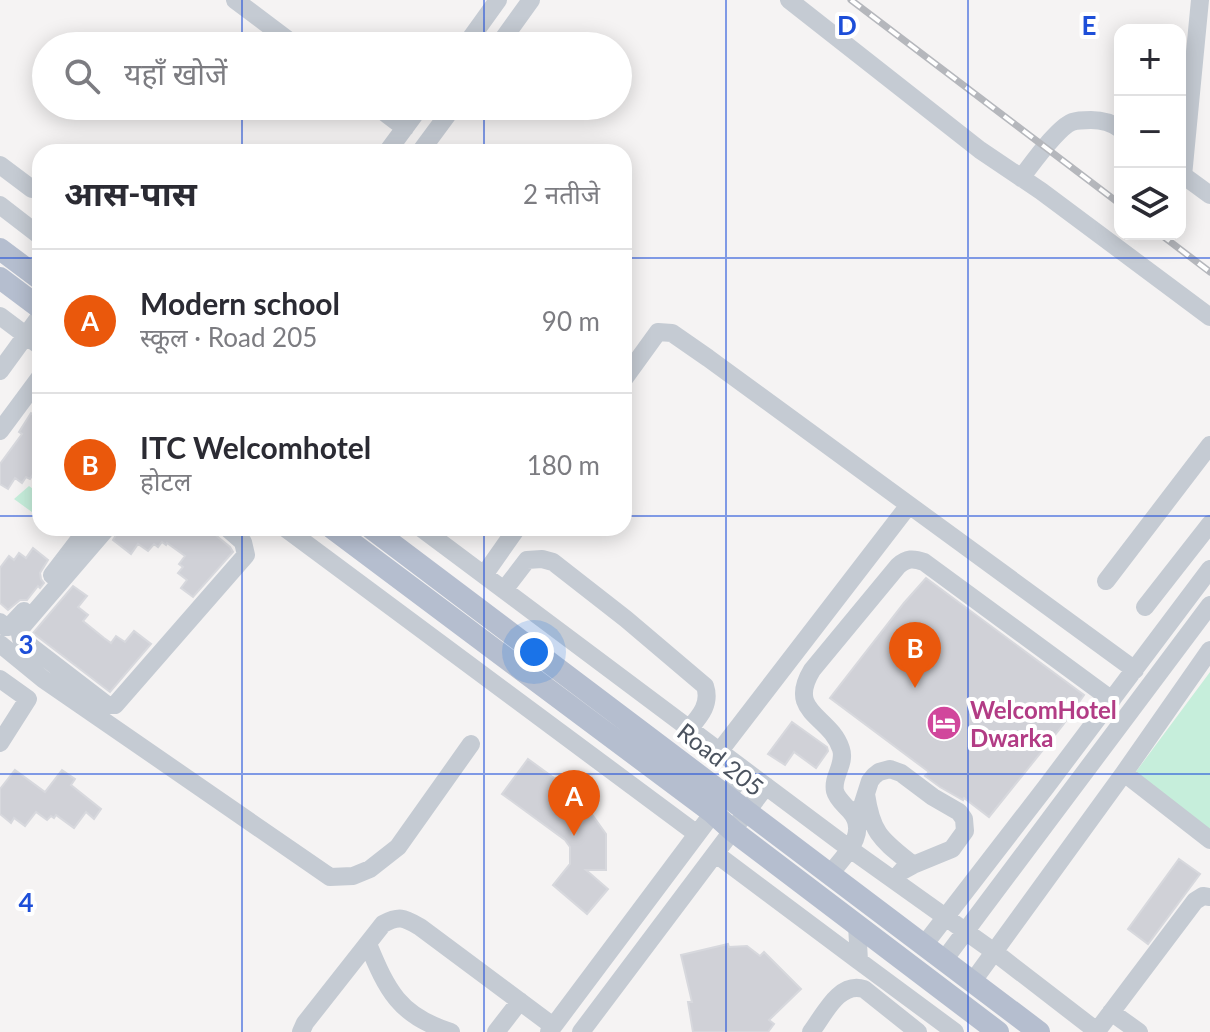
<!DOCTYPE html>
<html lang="hi">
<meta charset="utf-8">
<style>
body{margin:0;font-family:Lato,"Noto Sans Devanagari",sans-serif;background:#f2f2f3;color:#2b2b33}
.controls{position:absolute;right:24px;top:24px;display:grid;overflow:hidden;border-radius:16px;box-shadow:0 4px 20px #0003}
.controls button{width:72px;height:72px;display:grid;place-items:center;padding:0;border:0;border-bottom:2px solid #e1e1e2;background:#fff;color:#2b2b33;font:40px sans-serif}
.you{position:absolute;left:534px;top:652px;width:28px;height:28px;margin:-20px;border:6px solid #fff;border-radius:50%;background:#1a73e8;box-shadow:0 0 0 12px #1a73e833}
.badge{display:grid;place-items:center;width:52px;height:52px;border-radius:50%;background:#ea580c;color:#fff;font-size:26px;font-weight:700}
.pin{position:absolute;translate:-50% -66px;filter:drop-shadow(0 2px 4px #0008)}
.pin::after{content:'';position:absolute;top:42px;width:28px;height:24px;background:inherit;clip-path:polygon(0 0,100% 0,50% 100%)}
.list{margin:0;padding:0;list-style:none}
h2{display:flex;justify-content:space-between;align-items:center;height:104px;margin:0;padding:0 32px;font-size:34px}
h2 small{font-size:26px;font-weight:400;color:#7c7c81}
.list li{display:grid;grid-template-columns:52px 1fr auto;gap:24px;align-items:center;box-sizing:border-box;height:144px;padding:0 32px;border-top:2px solid #e1e1e2}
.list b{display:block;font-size:30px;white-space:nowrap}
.list p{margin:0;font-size:26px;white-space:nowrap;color:#7c7c81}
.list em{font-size:26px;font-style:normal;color:#7c7c81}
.icon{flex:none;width:44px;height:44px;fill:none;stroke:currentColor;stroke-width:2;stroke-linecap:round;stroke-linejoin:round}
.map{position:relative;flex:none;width:1210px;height:1032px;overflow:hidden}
.search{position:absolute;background:#fff;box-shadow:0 4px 20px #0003;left:32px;top:32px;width:600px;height:88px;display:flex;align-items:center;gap:20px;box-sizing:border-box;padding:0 28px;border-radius:44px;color:#7c7c81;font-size:30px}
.panel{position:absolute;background:#fff;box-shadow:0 4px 20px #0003;left:32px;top:144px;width:600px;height:392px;border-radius:24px}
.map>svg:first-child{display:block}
.green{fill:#c6eedb}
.building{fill:#d0d1d7;stroke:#d7d8dd;stroke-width:2}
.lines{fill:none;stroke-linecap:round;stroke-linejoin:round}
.minor{stroke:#c5cbd3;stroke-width:18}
.major{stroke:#b5becf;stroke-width:22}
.rail-casing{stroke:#b5b7bc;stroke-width:7}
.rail{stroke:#fff;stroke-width:4;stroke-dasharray:12;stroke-linecap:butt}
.grid{fill:none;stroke:#1d4ed8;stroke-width:2;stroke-opacity:0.55}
.labels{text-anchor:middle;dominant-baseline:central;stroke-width:8;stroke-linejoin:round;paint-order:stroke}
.hotel-label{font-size:24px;font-weight:bold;fill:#b23c85;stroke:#fff;text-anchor:start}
.street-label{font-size:24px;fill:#4b535f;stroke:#fff}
.grid-label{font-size:26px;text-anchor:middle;font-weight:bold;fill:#1d4ed8;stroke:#fff;stroke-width:8;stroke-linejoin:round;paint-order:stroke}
</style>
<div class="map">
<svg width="1210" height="1032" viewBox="0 0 1210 1032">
<rect width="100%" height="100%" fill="#f5f3f3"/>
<path class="green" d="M29,486L40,494V509L36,515L14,499Z
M1210,672V835L1132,777Z"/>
<path class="building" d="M31,413L40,418V474L35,471L30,479L26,477L22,483L15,478L8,489L0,484V464L22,434L19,432Z
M120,528H207L230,547L233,552L193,597L181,588L187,580L178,573L183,567L179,564L185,556L167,543L166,545L162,542L158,547L154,544L148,551L138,544L131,554L113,540Z
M33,548L48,560L40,573L41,579L44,583L40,588L38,586L27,600H20L8,610L0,603V568L9,556L14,560L19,553L26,558Z
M926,578L1084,695L1063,725L989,817L964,798L963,800L940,787L925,776L929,772L830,698L904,603Z
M73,586L87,596L78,607L88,615L83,621L104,638L111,643L116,636L125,642L134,631L151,644L110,692L33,633Z
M792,722L827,747L828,751L816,768L794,752L785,765L768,754Z
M528,759L595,808L591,813L606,834V870H586L608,889L587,914L553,885L570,864V847L565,840L502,794Z
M15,770L45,792L62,770L75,779L71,785L101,809L94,819L86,812L74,828L56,815L54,818L51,816L47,820L36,812L25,826L14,818L11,823L0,814V789Z
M1179,859L1200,874L1148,944L1128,929Z
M728,944L729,947L747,946L760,956L764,952L801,989L769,1020L774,1024L768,1032H693L688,1002H692L681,955Z"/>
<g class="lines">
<path class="minor" d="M235,0L296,46
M789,0L980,150L1041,191L1210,317
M465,46L498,0
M498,46L531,0
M376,106L405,128
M387,152L421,106
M420,152L454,106
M0,165L32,189
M1180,173L1210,195
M1183,176L1200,0
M1021,178C1032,164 1057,128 1072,122C1078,120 1084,120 1091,120C1102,120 1111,122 1120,129
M0,205L40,236
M0,316L40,346
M0,371L40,316
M624,379L658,332L672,333L708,358L1135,670
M0,431L40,377
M107,528L21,628L20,634L21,639L107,705H115L246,555L243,542L227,528
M285,528L697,834
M421,528L850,849L993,951L1098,1032
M52,575L88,528
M484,575L517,528
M1106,581L1210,445
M504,590L527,560L542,559L553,562L626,619L705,686C711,704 700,716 689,729
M1145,607L1210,524
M0,622L5,627H9L24,611
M0,644L43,679L330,877L353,876L370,869L398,847L471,744
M0,679L28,699L0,743
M719,752L909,505
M1124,773L1210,840
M866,794C872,835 882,840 913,865
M853,814L862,806L870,781L874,776L879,772L890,769L901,773L933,797L959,812L964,819L965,831L952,849L913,865L902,871L894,880
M716,854L859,961
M830,874C844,856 870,833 850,811C844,804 837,799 835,791C832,776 846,764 841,749C830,715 786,713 812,670L898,566C907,558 913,558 924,562L1112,700
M857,925L859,961L955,1032
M368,944C387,990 399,1016 451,1032
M924,945L1046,787L1210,569
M944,960L1210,605
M973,981L1124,773L1210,650
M1111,1012L1139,1032
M1097,1031L1195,901L1203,896L1210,897
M301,1032L305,1023L383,924C400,915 404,918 420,927L553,1026
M496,1032L520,1001
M549,1032L713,813L746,771
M581,1032L766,786
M811,1032C824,1015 839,981 864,989L918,1032"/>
<path class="major" d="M0,249L40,279
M0,278L40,308
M332,528L713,813L733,831L998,1032
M371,528L1039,1032"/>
<defs>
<path id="rail" d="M851,0L1120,204
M1160,234L1210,272"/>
</defs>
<use href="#rail" class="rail-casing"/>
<use href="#rail" class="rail"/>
</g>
<path class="grid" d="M242,0V46M484,0V46M726,0V1032M968,0V1032M242,106V152M484,106V152M0,258H40M624,258H1210M0,516H40M624,516H1210M242,528V1032M484,528V1032M0,774H1210"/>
<defs>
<symbol id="hotel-disc" viewBox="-11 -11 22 22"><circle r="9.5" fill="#d1479c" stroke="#fff"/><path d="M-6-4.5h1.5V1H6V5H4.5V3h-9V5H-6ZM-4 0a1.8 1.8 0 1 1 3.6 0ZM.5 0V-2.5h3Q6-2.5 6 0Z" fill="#fff"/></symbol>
</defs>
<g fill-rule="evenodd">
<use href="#hotel-disc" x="924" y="703" width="40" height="40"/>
</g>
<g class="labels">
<g class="hotel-label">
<text x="970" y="709">WelcomHotel<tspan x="970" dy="28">Dwarka</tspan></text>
</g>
<g class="street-label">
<text transform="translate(721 759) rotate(38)">Road 205</text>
</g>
</g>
<g class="grid-label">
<text x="847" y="35">D</text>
<text x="1089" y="35">E</text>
<text x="26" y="654">3</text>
<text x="26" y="912">4</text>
</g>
</svg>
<div class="controls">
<button>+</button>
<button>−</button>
<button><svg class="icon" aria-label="layers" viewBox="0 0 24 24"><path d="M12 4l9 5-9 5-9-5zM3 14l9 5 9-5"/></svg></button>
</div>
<div class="you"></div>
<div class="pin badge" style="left:574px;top:836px">A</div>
<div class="pin badge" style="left:915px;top:688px">B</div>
<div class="search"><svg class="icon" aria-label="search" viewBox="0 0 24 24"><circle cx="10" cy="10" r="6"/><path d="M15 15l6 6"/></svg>यहाँ खोजें</div>
<section class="panel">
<h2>आस-पास<small>2 नतीजे</small></h2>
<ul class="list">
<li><span class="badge">A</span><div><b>Modern school</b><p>स्कूल · Road 205</p></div><em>90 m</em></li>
<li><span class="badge">B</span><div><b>ITC Welcomhotel</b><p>होटल</p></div><em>180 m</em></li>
</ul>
</section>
</div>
